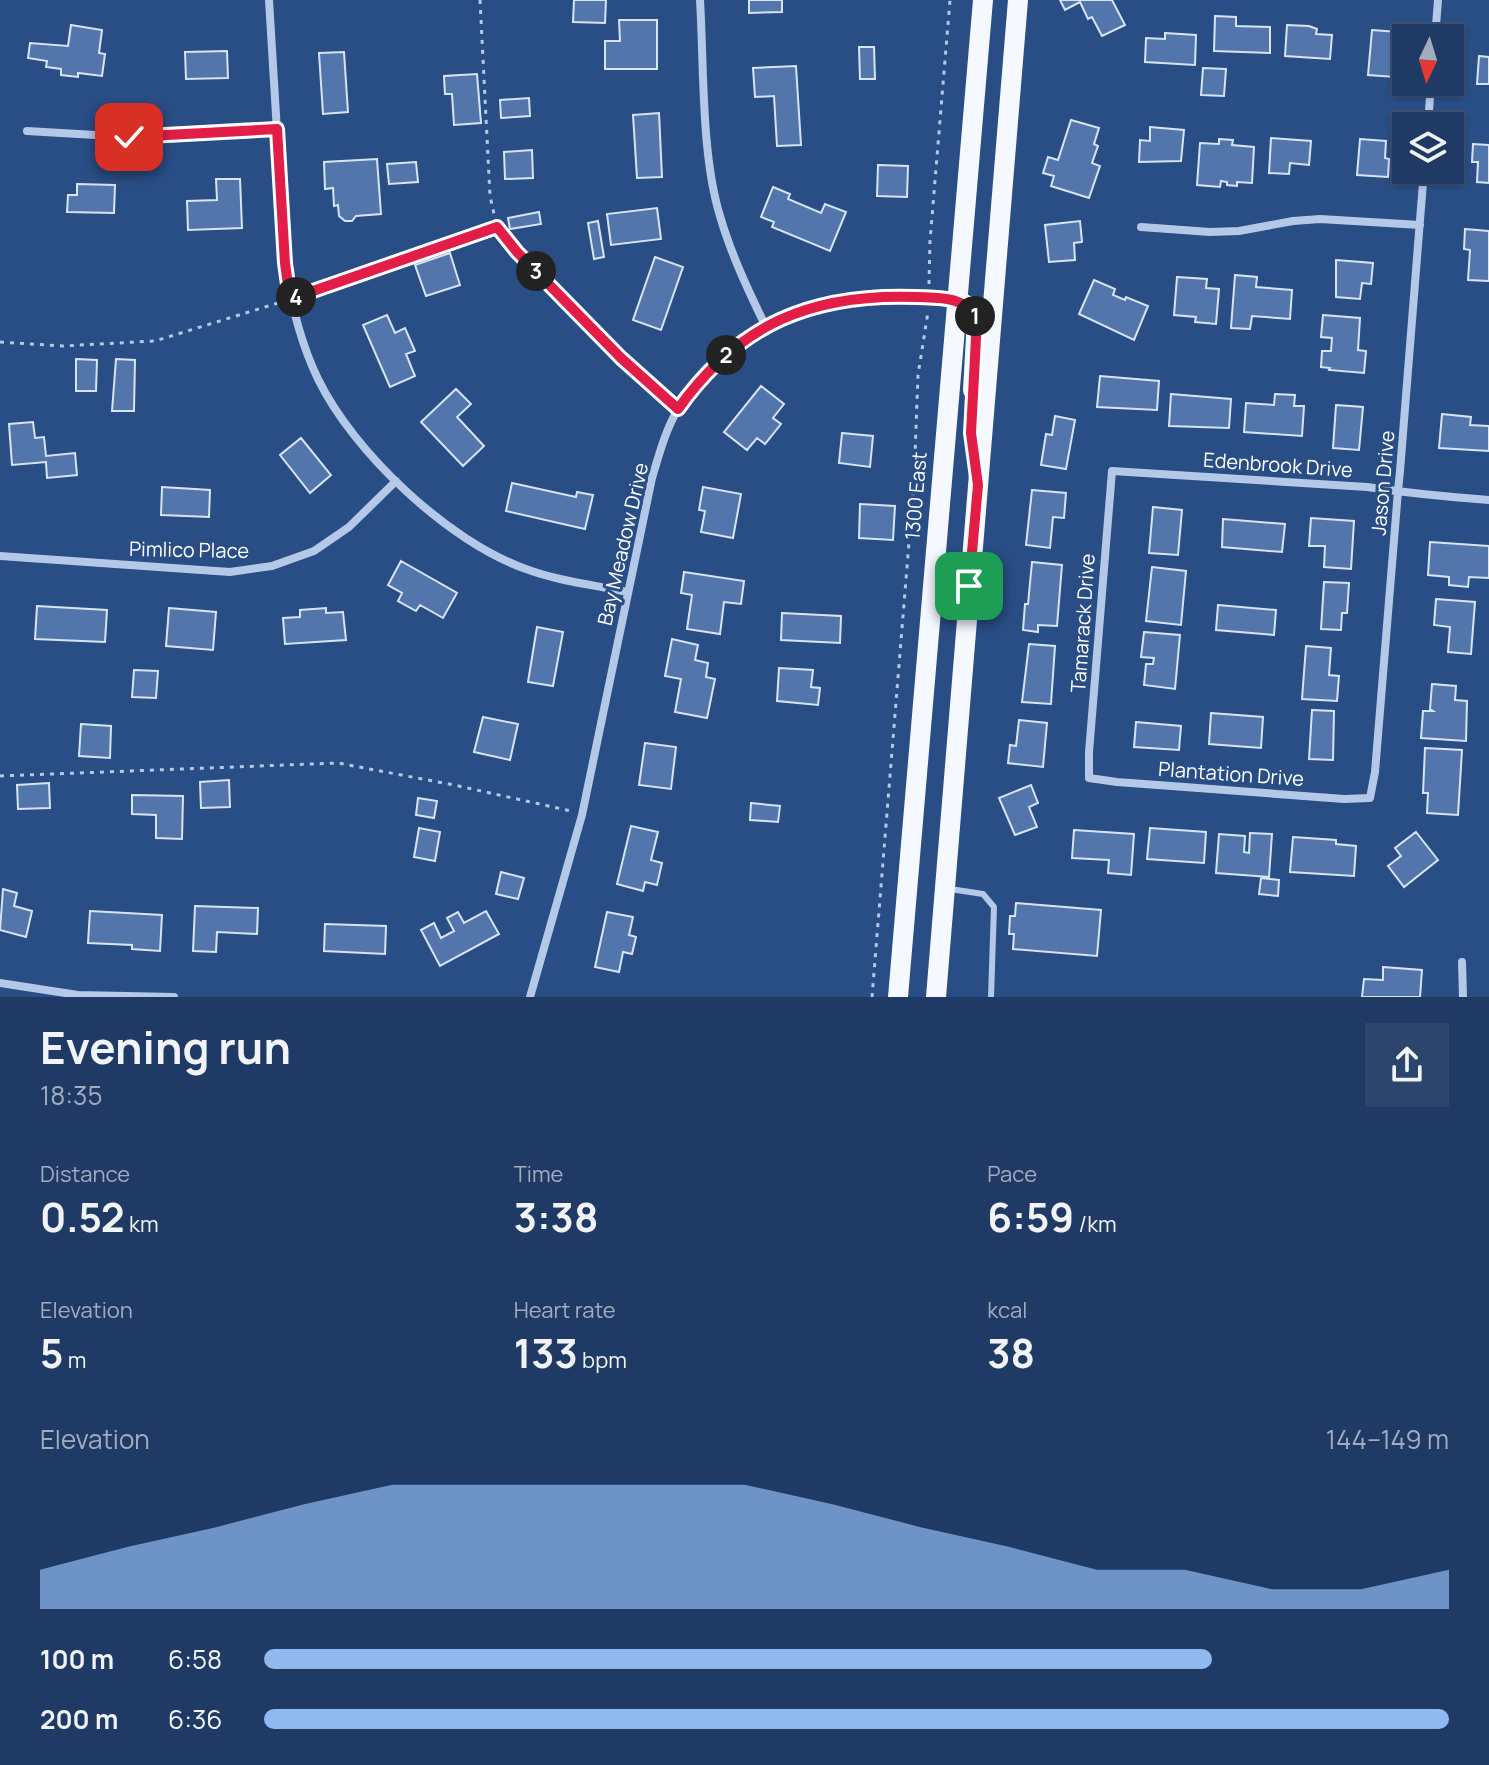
<!DOCTYPE html>
<meta charset="utf-8">
<style>
:root{--surface:#1f3a64;--page:#2c456d;--text:#f1f3f6;--muted:#a1adbf;--line:#3c5478;--accent:#90b9f0}
body{margin:0;font-family:Manrope,sans-serif;background:var(--page);color:var(--text);height:100vh;display:flex;flex-direction:column;font-size:30px;white-space:nowrap}
*{box-sizing:border-box;margin:0}
p{font-size:26px;color:var(--muted)}
.icon{flex:none;width:44px;height:44px;fill:none;stroke:currentColor;stroke-width:2;stroke-linecap:round;stroke-linejoin:round}
.map{position:relative;height:997px;overflow:hidden}
.sheet{display:flex;flex-direction:column;background:var(--surface);flex:1}
.sheet>*{flex:none}
.needle{width:52px;rotate:184deg}
.fabs{position:absolute;left:1392px;top:24px;display:grid;gap:16px}
.fabs a{display:grid;place-items:center;width:72px;height:72px;border-radius:0px;background:var(--surface);box-shadow:0 2px 6px #0004,0 0 0 2px var(--line);font-size:40px}
.pin{position:absolute;display:grid;place-items:center;width:68px;height:68px;color:#fff;margin:-34px;border-radius:16px;box-shadow:0 4px 12px #0006}
.km{position:absolute;width:40px;height:40px;margin:-20px;border-radius:50%;background:#222;color:#fff;font-size:22px;line-height:40px;text-align:center}
.round{display:grid;place-items:center;flex:none;width:84px;height:84px;border-radius:0px;background:var(--page)}
.overview{display:flex;align-items:center;justify-content:space-between;height:136px;padding:0 40px}
h1{font-size:44px;font-weight:700;line-height:60px}
.metrics{display:grid;grid-template-columns:repeat(3,1fr);gap:12px;height:136px;padding:8px 40px}
.metrics div{display:grid;align-content:center}
.metrics b{font-size:40px;font-weight:700}
.metrics small{font-size:22px;font-weight:400}
.metrics p{font-size:22px}
.chart{height:224px;padding:16px 40px}
.chart p{display:flex;justify-content:space-between}
.chart svg{width:100%;height:144px;margin-top:8px;fill:var(--accent);opacity:.7}
ul{padding:0 40px;list-style:none;font-size:26px}
li{display:grid;grid-template-columns:128px 96px 1fr;align-items:center;height:60px}
li i{height:20px;border-radius:10px;background:var(--accent)}
.map>svg:first-child{display:block}
.building{fill:#5276ac;stroke:#d7e4f6;stroke-width:2}
.lines{fill:none;stroke-linecap:round;stroke-linejoin:round}
.path{stroke:#b4c9e7;stroke-width:3;stroke-dasharray:4 6;stroke-linecap:butt}
.service{stroke:#b4c9e7;stroke-width:6}
.minor{stroke:#b4c9e7;stroke-width:8}
.primary{stroke:#f5f8fe;stroke-width:20}
.route-casing{stroke:#fff;stroke-width:16}
.route{stroke:#e11d48;stroke-width:10}
.labels{text-anchor:middle;stroke-width:6;stroke-linejoin:round;paint-order:stroke}
.street-label{font-size:20px;fill:#fff;stroke:#294d85}
</style>
<div class="map">
<svg width="1489" height="997" viewBox="0 0 1489 997">
<rect width="100%" height="100%" fill="#294d85"/>
<path class="building" d="M574,0H606L605,23L573,22Z
M749,0H782V12L749,13Z
M1060,0H1112L1125,25L1102,36L1092,17L1088,19L1080,2L1065,10Z
M1215,16L1236,17V26L1270,27V53L1214,51Z
M619,20H657V69H605V41H620Z
M71,25L102,30L99,53L105,54L102,76L78,73V77L61,75V69L46,67L47,61L28,58L30,43L68,46Z
M1287,25L1309,26L1317,29L1316,34L1332,35L1330,59L1285,56Z
M1372,30L1398,32L1395,77L1368,75Z
M1165,33L1196,35L1195,65L1145,62L1146,38L1165,39Z
M859,47H874L875,79H860Z
M227,51L228,78L186,79L185,52Z
M344,52L348,112L323,114L319,53Z
M1479,56L1489,57V84H1477Z
M796,66L801,145L777,146L774,96L755,97L753,68Z
M1203,68L1226,69L1224,96L1201,95Z
M477,74L481,123L454,125L452,94H445L444,76Z
M529,98L530,116L501,118L500,100Z
M659,113L662,177L637,178L633,115Z
M1071,120L1099,128L1094,144L1098,146L1092,163L1100,166L1089,198L1051,186L1054,176L1043,173L1048,157L1058,160Z
M1150,127L1184,130L1181,161L1139,162L1140,140L1150,141Z
M1271,138L1311,141L1309,165L1290,163L1289,174L1269,173Z
M1219,139L1233,140L1232,145L1254,147L1252,183L1237,182V186L1227,185V182L1221,181L1220,187L1197,185L1200,143L1219,144Z
M1360,139L1386,141L1385,158L1389,159L1388,177L1357,175Z
M1473,144L1489,145V183L1477,182L1478,162H1472Z
M532,150L533,178L505,179L504,152Z
M377,159L381,214L356,216L352,221H345L339,216L338,205L334,206L333,188L325,189L324,162Z
M416,162L418,182L389,184L387,164Z
M878,165L908,166L907,197L877,196Z
M216,179H240L242,228L188,230L187,201L217,200Z
M77,184L115,185L114,213L67,212L68,195H77Z
M773,187L790,194L788,199L821,213L825,204L846,212L830,251L772,227L774,222L761,217Z
M657,208L661,239L611,245L607,214Z
M539,212L541,224L510,229L508,218Z
M598,221L604,257L594,259L588,223Z
M1080,221L1082,242L1074,243L1075,260L1049,262L1045,225Z
M1465,229L1489,231V281L1468,280L1470,250L1464,249Z
M450,253L460,285L426,296L415,265Z
M655,257L683,267L661,330L633,320Z
M1336,260L1373,263L1371,284L1362,283L1360,299L1336,297Z
M1235,275L1257,277L1256,287L1292,290L1290,319L1252,316L1250,329L1231,328Z
M1177,277L1207,279L1206,288L1219,289L1216,324L1195,322L1196,317L1174,315Z
M1094,280L1115,289L1113,295L1125,300L1126,297L1148,306L1134,340L1079,314Z
M387,315L395,333L405,328L415,351L406,354L415,376L390,387L363,325Z
M1323,315L1360,318L1358,350L1366,351L1364,373L1329,370L1330,368L1321,367L1322,351H1331L1332,338L1321,337Z
M76,359L97,360L96,391H76Z
M116,359L135,360L134,411H112Z
M1100,376L1159,381L1157,410L1097,407Z
M761,386L784,404L773,418L781,424L765,444L757,438L747,450L724,432Z
M456,389L471,404L457,417L484,446L463,466L421,422Z
M1171,394L1231,399L1229,428L1169,426Z
M1275,394L1295,395L1294,406H1304L1302,436L1244,432L1246,403L1274,405Z
M1336,405L1363,407L1359,450L1333,448Z
M1442,414L1471,417L1470,425L1489,426V451L1439,448Z
M1055,416L1075,420L1066,469L1041,465L1046,434L1052,435Z
M33,422L35,438L44,437L46,456L75,453L77,475L47,478L46,462L12,465L9,424Z
M842,433L873,436L870,467L839,463Z
M301,438L331,475L310,493L280,455Z
M512,483L576,497L577,492L593,495L585,529L506,511Z
M162,487L210,490L209,517L161,515Z
M703,487L741,494L733,538L701,532L705,511L699,510Z
M1032,490L1066,493L1064,518L1053,517L1050,548L1026,545Z
M860,504L895,506L893,540L859,538Z
M1153,507L1182,510L1178,555L1149,553Z
M1311,518L1354,521L1351,569L1324,567L1325,546H1309Z
M1223,519L1285,524L1282,552L1222,547Z
M1430,542L1489,546V578L1469,577L1468,587L1449,585V577L1428,575Z
M401,561L457,593L443,618L420,605L416,611L398,601L402,593L388,585Z
M1032,562L1062,565L1057,626L1038,625V632L1023,630L1025,604H1028Z
M1152,567L1186,571L1181,625L1146,621Z
M684,572L744,581L741,604L724,602L720,634L687,629L692,595L681,593Z
M1324,582L1349,583L1347,613H1342L1341,630L1321,629Z
M1436,599L1475,602L1471,654L1448,652L1450,627L1434,625Z
M1218,605L1276,610L1274,635L1216,630Z
M37,606L107,610L105,642L35,639Z
M169,608L216,612L213,650L166,646Z
M326,608V613L343,612L346,640L285,644L283,618L300,617V610Z
M782,613L841,616L840,643L781,640Z
M537,627L563,632L553,686L528,682Z
M1144,632L1180,635L1175,689L1144,685L1146,664H1153L1154,658L1141,657Z
M672,639L698,645L695,660L708,663L706,677L715,679L707,718L675,712L681,679L665,676Z
M1029,644L1055,646L1051,704L1022,702Z
M1306,646L1331,648L1329,675L1339,676L1337,701L1302,699Z
M779,668L813,670L811,687L820,688L818,705L777,701Z
M134,670L158,671L156,698L132,697Z
M1432,684L1456,686L1455,700L1467,701L1466,741L1421,738L1423,711H1433L1430,709Z
M1312,710L1334,711L1333,760L1309,759Z
M1211,713L1263,717L1261,748L1209,744Z
M483,717L518,724L510,760L474,752Z
M1019,720L1047,723L1043,767L1008,763L1010,745L1016,746Z
M1136,722L1181,726L1179,750L1134,747Z
M81,724L111,726L110,758L79,756Z
M645,743L676,747L671,789L639,785Z
M1425,748L1462,750L1458,815L1427,813L1428,793H1423Z
M229,780L230,807L201,808L200,782Z
M49,783L50,808L18,809L17,785Z
M1031,785L1038,803L1029,807L1037,827L1015,835L999,798Z
M132,795L183,796L182,839L156,838V815L132,814Z
M418,798L437,801L434,818L416,815Z
M751,803L780,806L778,822L750,820Z
M631,826L658,832L651,860L662,863L657,885L645,882L643,891L617,884Z
M419,828L440,832L435,861L414,857Z
M1150,828L1206,832L1204,863L1147,859Z
M1074,830L1134,834L1131,875L1108,873L1109,860L1072,858Z
M1416,832L1438,860L1404,887L1388,866L1401,856L1395,848Z
M1250,833L1272,834L1269,877L1216,873L1219,834L1245,836L1244,852L1249,853Z
M1293,837L1336,840V844L1356,846L1354,876L1290,872Z
M501,872L524,878L518,899L496,894Z
M1261,878L1279,880L1278,896L1259,894Z
M3,889L17,893L14,906L32,911L26,937L0,930Z
M1016,903L1101,910L1097,956L1013,949L1014,934H1009L1010,916H1015Z
M195,906L258,908L257,934L217,932L216,952L193,951Z
M90,911L162,915L160,951L132,949V945L88,943Z
M486,911L499,934L440,966L421,930L434,923L441,938L454,931L447,918L458,912L464,923Z
M607,912L633,917L629,935L636,937L632,954L623,952L619,972L595,967Z
M325,924L386,926L385,954L324,951Z
M1383,967L1422,970L1420,997H1362L1364,979L1383,980Z"/>
<g class="lines">
<path class="path" d="M480,0L490,196L497,227L517,252L621,358L669,401
M929,284L930,241L950,0
M304,294L497,227
M0,342L63,346L155,341L278,303
M0,776L338,763L454,785L571,811
M872,997L914,481L918,375L928,312"/>
<path class="service" d="M950,889L983,894L994,907L991,997"/>
<path class="minor" d="M269,0L285,263C291,304 300,342 318,379C354,453 449,542 526,569C558,581 594,585 627,592
M700,0C704,66 701,154 720,216C731,254 748,290 765,325
M1435,38L1438,0
M1428,126L1431,82
M27,131L129,137L277,129
M1424,170L1400,471L1398,491L1375,772L1370,798L1344,799L1117,782L1089,778V752L1112,471L1367,487C1408,493 1448,497 1489,500
M1141,227L1210,232L1239,231L1293,221L1320,219L1420,225
M0,556L230,572L272,566L314,551L349,527L396,481
M1462,962L1463,997
M0,983L78,995L174,997
M530,997L582,815L652,478C659,455 665,431 678,409C690,388 708,370 726,354C798,294 868,293 957,300"/>
<path class="primary" d="M957,300L971,308L977,319L973,390
M898,997L983,0
M936,997L1018,0"/>
</g>
<g class="lines">
<g class="route-casing">
<path id="route" d="M129,137L277,129L285,263L290,299L497,227L517,252L621,358L678,409C739,323 813,293 917,297C941,298 964,296 977,319L971,433L978,485L969,586"/>
</g>
<use href="#route" class="route"/>
</g>
<g class="labels">
<g class="street-label">
<text transform="translate(1278 465) rotate(4)" y="7">Edenbrook Drive</text>
<text transform="translate(1383 483) rotate(-85)" y="7">Jason Drive</text>
<text transform="translate(916 496) rotate(-85)" y="7">1300 East</text>
<text transform="translate(623 544) rotate(-77)" y="7">Bay Meadow Drive</text>
<text transform="translate(189 550) rotate(1)" y="7">Pimlico Place</text>
<text transform="translate(1083 623) rotate(-86)" y="7">Tamarack Drive</text>
<text transform="translate(1231 774) rotate(4)" y="7">Plantation Drive</text>
</g>
</g>
</svg>
<div class="fabs">
<a><svg class="needle" viewBox="-14 -14 28 28"><path d="M0-13l5 13h-10z" fill="#e53935"/><path d="M0 13l5-13h-10z" fill="#a1adbf"/></svg></a>
<a><svg class="icon" aria-label="layers" viewBox="0 0 24 24"><path d="M12 4l9 5-9 5-9-5zM3 14l9 5 9-5"/></svg></a>
</div>
<div class="pin" style="left:969px;top:586px;background:#1e9e55"><svg class="icon" aria-label="arrive" viewBox="0 0 24 24"><path d="M6 21V4h12l-3 4 3 4H6"/></svg></div>
<div class="pin" style="left:129px;top:137px;background:#d93025"><svg class="icon" aria-label="check" viewBox="0 0 24 24"><path d="M5 12l5 5 9-10"/></svg></div>
<b class="km" style="left:975px;top:316px">1</b>
<b class="km" style="left:726px;top:355px">2</b>
<b class="km" style="left:536px;top:271px">3</b>
<b class="km" style="left:296px;top:297px">4</b>
</div>
<section class="sheet">
<div class="overview"><div><h1>Evening run</h1><p>18:35</p></div><a class="round"><svg class="icon" aria-label="share" viewBox="0 0 24 24"><path d="M12 15V3M7 8l5-5 5 5M5 13v7h14v-7"/></svg></a></div>
<div class="metrics">
<div><p>Distance</p><b>0.52<small> km</small></b></div>
<div><p>Time</p><b>3:38</b></div>
<div><p>Pace</p><b>6:59<small> /km</small></b></div>
</div>
<div class="metrics">
<div><p>Elevation</p><b>5<small> m</small></b></div>
<div><p>Heart rate</p><b>133<small> bpm</small></b></div>
<div><p>kcal</p><b>38</b></div>
</div>
<div class="chart"><p><span>Elevation</span>144–149 m</p>
<svg viewBox="0 0 160 44" preserveAspectRatio="none"><path d="M0 44V32L10 25L20 19L30 12L40 6L50 6L60 6L70 6L80 6L90 12L100 19L110 25L120 32L130 32L140 38L150 38L160 32V44z"/></svg>
</div>
<ul>
<li><b>100 m</b>6:58<i style="width:80%"></i></li>
<li><b>200 m</b>6:36<i style="width:100%"></i></li>
</ul>
</section>
